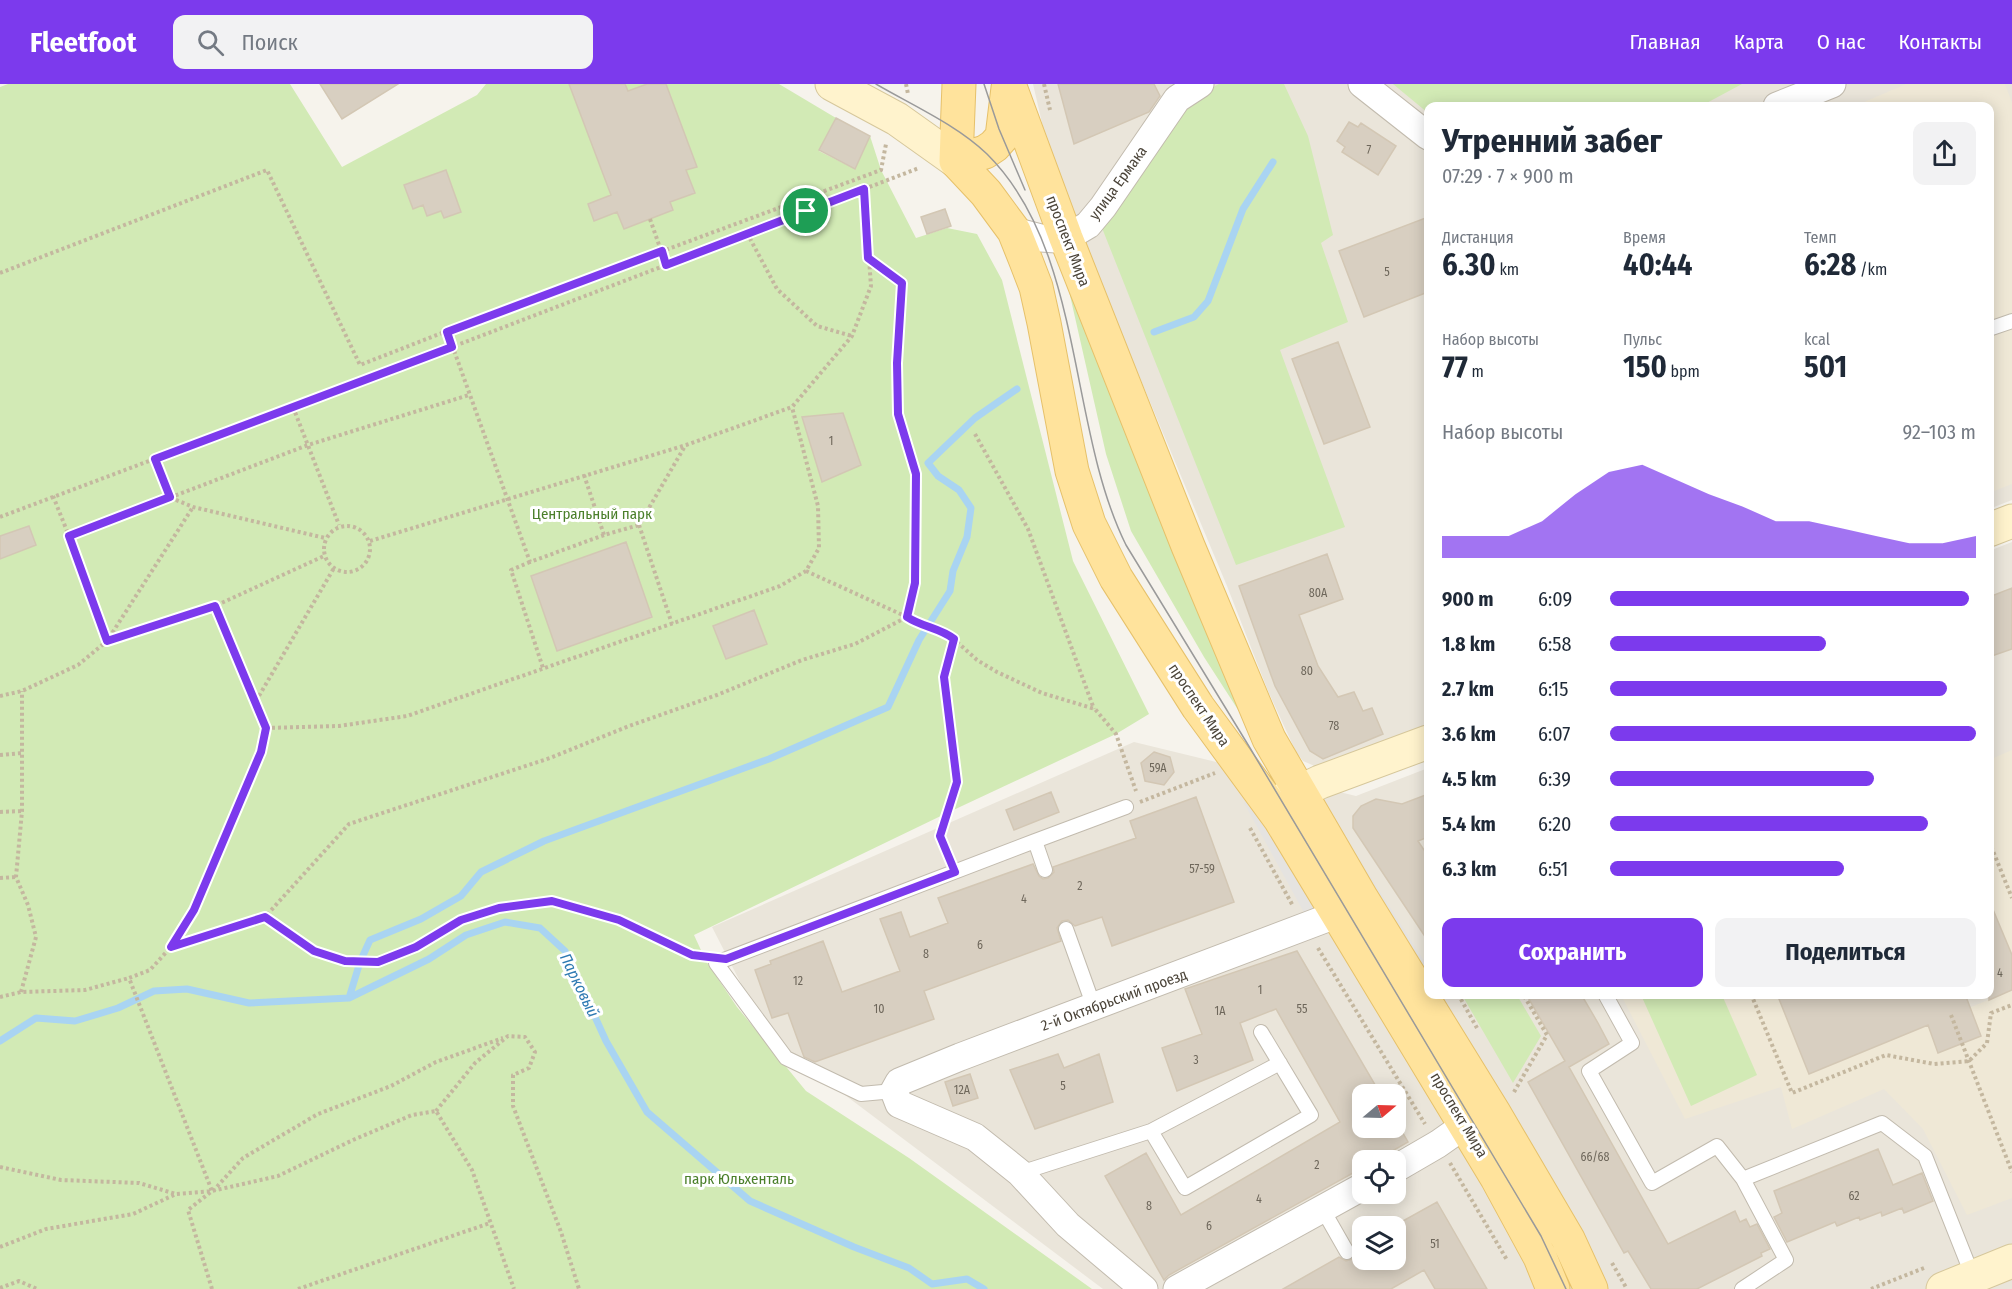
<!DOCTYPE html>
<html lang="ru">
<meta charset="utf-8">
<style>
:root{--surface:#fff;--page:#f2f2f3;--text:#1f2937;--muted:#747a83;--accent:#7c3aed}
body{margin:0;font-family:"Fira Sans Condensed",sans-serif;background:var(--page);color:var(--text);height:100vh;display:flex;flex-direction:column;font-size:22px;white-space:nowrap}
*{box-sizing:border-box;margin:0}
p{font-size:20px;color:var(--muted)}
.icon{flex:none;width:33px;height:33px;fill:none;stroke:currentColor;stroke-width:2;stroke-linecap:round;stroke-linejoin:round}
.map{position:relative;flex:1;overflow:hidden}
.side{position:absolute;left:1424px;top:18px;width:570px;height:897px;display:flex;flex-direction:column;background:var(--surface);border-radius:12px;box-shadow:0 3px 15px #0003}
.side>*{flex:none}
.needle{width:39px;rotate:71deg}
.buttons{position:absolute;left:1352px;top:1000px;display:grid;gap:12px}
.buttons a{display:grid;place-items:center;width:54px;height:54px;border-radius:12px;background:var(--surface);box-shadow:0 3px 15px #0003;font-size:30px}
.pin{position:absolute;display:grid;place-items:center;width:51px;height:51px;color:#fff;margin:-26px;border:3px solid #fff;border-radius:50%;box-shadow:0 2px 6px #0007}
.round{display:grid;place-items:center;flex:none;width:63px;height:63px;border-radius:12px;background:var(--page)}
.summary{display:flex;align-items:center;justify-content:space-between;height:102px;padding:0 18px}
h1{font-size:33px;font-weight:700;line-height:45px}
.stats{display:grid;grid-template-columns:repeat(3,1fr);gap:9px;height:102px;padding:6px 18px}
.stats div{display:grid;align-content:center}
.stats b{font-size:30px;font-weight:700}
.stats small{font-size:16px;font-weight:400}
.stats p{font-size:16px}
.chart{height:168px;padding:12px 18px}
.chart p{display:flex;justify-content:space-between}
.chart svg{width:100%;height:108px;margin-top:6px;fill:var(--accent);opacity:.7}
.button{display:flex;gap:12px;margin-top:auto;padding:12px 18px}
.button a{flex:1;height:69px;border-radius:12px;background:var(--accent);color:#fff;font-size:24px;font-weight:700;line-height:69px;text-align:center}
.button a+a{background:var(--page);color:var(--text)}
ul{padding:0 18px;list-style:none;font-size:20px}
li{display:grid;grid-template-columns:96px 72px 1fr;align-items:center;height:45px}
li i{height:15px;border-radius:8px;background:var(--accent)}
header{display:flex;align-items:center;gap:36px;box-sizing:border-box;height:84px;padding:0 30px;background:var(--accent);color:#fff}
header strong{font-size:28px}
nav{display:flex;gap:33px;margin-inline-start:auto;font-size:21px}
.search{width:420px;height:54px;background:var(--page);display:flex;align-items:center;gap:15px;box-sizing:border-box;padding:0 21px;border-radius:12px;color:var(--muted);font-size:22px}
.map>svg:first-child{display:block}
.residential{fill:#eae5da;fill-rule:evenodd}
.education{fill:#efe8d6}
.green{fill:#d2eab5}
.parking{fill:#e5e3e0}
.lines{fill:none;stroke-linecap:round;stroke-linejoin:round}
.stream{stroke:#a9d4f2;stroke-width:7}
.building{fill:#d8cfc1;stroke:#d3c7b4;stroke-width:1.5}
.service-casing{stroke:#c2bbae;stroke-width:16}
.minor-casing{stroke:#c2bbae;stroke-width:29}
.secondary-casing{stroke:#d6c79b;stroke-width:35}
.primary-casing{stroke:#e6c16a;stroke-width:35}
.path{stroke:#c4b79f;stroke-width:4;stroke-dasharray:3 3;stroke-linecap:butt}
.service{stroke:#fff;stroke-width:14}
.minor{stroke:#fff;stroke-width:27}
.secondary{stroke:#fff3cd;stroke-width:33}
.primary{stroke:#ffe39c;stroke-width:33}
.tram{stroke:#9a9a9a;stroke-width:1.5}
.route-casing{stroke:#fff;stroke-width:12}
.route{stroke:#7c3aed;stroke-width:8}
.labels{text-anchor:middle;stroke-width:6;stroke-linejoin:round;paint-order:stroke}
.number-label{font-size:12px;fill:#6e675b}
.street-label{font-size:15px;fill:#4b4439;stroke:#fff}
.park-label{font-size:15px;fill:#4a7f2a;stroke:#fff}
.water-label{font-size:16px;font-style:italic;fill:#2e7ab2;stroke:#fff}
</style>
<header>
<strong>Fleetfoot</strong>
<div class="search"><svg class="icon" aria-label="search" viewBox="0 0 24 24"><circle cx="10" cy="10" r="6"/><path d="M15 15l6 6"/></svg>Поиск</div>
<nav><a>Главная</a><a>Карта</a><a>О нас</a><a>Контакты</a></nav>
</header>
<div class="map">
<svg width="2012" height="1205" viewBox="0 0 2012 1205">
<rect width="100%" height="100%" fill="#f6f3ec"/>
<path class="residential" d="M1033,0H2012V416L1989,425V22H1428V644L1317,683L1303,677L1296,668L1268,607L1227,502L1053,86Z
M2012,458V1205H1103L769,954L712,843L1134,658L1356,712L1428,684V910H1989V467ZM1362,1011H1395V1044H1362ZM1362,1077H1395V1110H1362ZM1362,1143H1395V1176H1362Z"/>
<path class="education" d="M1906,0H2005L2012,19V400L1989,409V22H1855Z
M2012,666V871L1989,814V676Z
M2012,906V1114L1967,1131L1923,1045L1884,1005L1792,1045L1781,1003L1685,1035L1621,911H1777L1810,990Z"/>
<path class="green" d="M8,0H290L342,83L477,11L486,0H779L836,34L819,67L855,85L870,52L881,86L916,154L947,144L977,150L1002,196L1073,477L1149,630L1116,650L947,729L694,851L706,877L737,923L806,1007L909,1074L1092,1205H0V3Z
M1219,0H1284L1308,52L1333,151L1321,159L1348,238L1280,266L1345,443L1236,481L1102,144L1191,14Z
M1393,0H1742L1701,22H1428V29Z
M1079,203L1253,649L1204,573L1131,447L1106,370L1069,207Z
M1462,911H1517L1541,952L1513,999Z
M1641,911H1722L1757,991L1691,1022Z"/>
<path class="parking" d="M1253,712L1320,828L1307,834L1244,719Z
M1340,745L1428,883V902Z"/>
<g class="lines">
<path class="stream" d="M1154,248L1194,233L1208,217L1243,125L1273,78
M349,914L360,878L370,856L421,835L461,812L481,788L544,757L769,675L888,623L919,556L950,507L953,487L967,453L971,424L959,406L938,392L928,379L975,334L1017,305
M0,957L36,934L75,937L118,924L154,907L187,905L249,919L349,914L429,875L466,851L505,838L540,844L565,867L606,957L647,1028L750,1117L854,1163L909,1184L932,1200L967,1195L984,1205"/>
</g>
<path class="building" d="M320,0H398L342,35Z
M569,0H625L628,7L647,0H666L697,83L686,86L695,109L670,118L673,126L624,145L617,128L594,137L588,120L611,111Z
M1058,0H1154L1160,12L1149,28L1074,60Z
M836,34L870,52L855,85L819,66Z
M1349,38L1358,43L1361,39L1396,62L1378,91L1342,68L1345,63L1337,57Z
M446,86L461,128L444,134L441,127L427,132L423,121L413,125L404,101Z
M945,125L951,142L927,150L921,133Z
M1428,133V208L1364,233L1339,167Z
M1338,258L1370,343L1324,360L1292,275Z
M843,329L861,381L822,398L802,333Z
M29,442L36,461L0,475V452Z
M626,458L652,533L557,567L531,492Z
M1327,470L1343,515L1299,531L1318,582L1338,613L1354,608L1363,627L1372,624L1383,650L1323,675L1310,667L1275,602L1239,502Z
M2012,504V565L1989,573V513Z
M754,526L767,560L726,575L713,542Z
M1154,668L1170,673L1174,688L1164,701L1145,697L1141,679Z
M1051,708L1059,728L1014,746L1006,726Z
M1428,710V753L1418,757L1428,772V857L1353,744V732L1361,722L1376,715L1402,720Z
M1196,713L1234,818L1112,862L1102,833L1075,842L1068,836L1062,837L1057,844L1061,857L924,907L934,935L815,978L804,973L788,929L772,934L755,886L771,880L770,877L823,857L842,908L900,887L880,835L901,828L910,853L948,839L938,814L1033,780L1039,792L1043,795L1048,794L1054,788L1053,783L1136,754L1130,737Z
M1989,816L2012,871V906L1989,916Z
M1297,867L1381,1011H1362V1044H1395V1035L1408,1058L1375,1077H1362V1084L1169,1191L1164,1196L1105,1092L1146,1069L1181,1131L1340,1038L1276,925L1240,939L1253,976L1177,1007L1162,964L1202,950L1185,905Z
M1526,910H1581L1598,939L1609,960L1569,983L1668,1160L1735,1127L1740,1138L1746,1135L1750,1143L1757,1140L1770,1165L1761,1169L1762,1172L1697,1205H1651L1628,1167L1624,1169L1528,998L1565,977Z
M1777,910H1965L1981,952L1938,969L1928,941L1809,990Z
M1058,970L1064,984L1099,970L1113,1018L1035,1045L1010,986Z
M970,990L978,1014L953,1022L945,998Z
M1878,1065L1893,1101L1922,1089L1933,1117L1904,1129L1902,1124L1882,1132L1881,1128L1860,1136L1859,1133L1837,1142L1835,1138L1787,1158L1774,1133L1782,1129L1774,1107Z
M1437,1118L1487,1205H1435L1424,1186L1391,1205H1283L1339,1173L1346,1177L1352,1175L1356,1169L1355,1164L1362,1160V1176H1395V1143H1392Z"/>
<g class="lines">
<g class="service-casing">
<path id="service" d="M1989,245L2012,237
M1045,786L1035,757L1126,723
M1066,845L1094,923
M1605,910L1632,959L1589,987L1652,1099L1717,1062L1743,1095L1882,1039L1925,1072L1973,1193
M894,1007L861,1010L786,974L716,879L1035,757
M1151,1047L1185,1104L1311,1031L1261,948
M1020,1089L1151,1047L1280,979
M1323,1126L1347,1168
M1742,1205L1786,1176L1743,1095"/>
</g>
<g class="minor-casing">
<path id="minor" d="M1362,0L1428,52
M1777,22L1832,0
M1014,147L1041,154L1056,155L1066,154L1088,141L1103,123L1177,15L1200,0
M1395,1085L1438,1060L1465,1041
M1144,1205L1068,1141L1020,1089L975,1053L899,1020L894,1007L899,998L960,973L1338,830
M1177,1205L1362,1103"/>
</g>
<g class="secondary-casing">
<path id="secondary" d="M832,0L897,35L956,77
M1989,446L2012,437
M1274,720L1320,698L1428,658
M1943,1205L2012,1177"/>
</g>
<g class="primary-casing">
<path id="primary" d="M959,0L956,77L986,109L1014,147L1026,177L1036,203L1044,239L1072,387L1089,440L1116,494L1198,623L1280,735L1497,1094L1540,1173L1553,1205
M1009,0L1066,154L1188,462L1269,655L1362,815L1494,1029L1568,1155L1591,1205
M956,77L985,68L994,62L1002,53L1008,4"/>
</g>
<path class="path" d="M906,0L908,10
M1044,0L1050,26
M650,135L666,181
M747,149L777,205L817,242L852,252
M0,189L267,86L360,281L447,247
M293,323L339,441
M975,350L1028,445L1094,625
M155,375L169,413L193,423L325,454
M584,391L604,451L639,441L685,362
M53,412L69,452L107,557L215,522L324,472
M0,433L452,263L919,84
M639,441L672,540
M324 465a23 23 0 1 1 46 0a23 23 0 1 1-46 0Z
M604,451L530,478L447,247L881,86L886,60
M69,452L308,361L469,311
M370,457L686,361L792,323L852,252L871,202L864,105
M530,478L511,486L543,584
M806,487L907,533L914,538L946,548L977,576L997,588L1042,609L1095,625L1116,650L1136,707
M0,612L22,607L78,581L107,557L193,423
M256,617L334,484
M266,644L339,642L407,632L780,502L806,487L819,464L818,422L792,323
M0,671L22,669
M1140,718L1215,689
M0,728L22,727
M1250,744L1293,822
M1989,757L2012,814
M949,773L940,752L957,697L944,593L955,555
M0,794L16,793
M265,833L314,867L345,877L378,878L416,863L461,836L499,824L552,817L619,835L692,871L699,872
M171,863L265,833L349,740L550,674L629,642L717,611L802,576L855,560L907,533L915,499L916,390L898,330L897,279L902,199L868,174
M1318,864L1425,1040
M21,908L36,853L28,821L16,793L22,727V607
M1458,910L1477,944
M1751,910L1792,1009L1886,971L1934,980L1969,977L1987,959L1991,929L2012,921
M0,913L21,908L85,906L129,894
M1951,931L2012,1088
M1514,1008L1547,951L1523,910
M436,1027L475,979L508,952L525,953L535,968L529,984L513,991V1022L561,1148L579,1205
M1450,1079L1507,1176
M0,1083L61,1096L139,1099L176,1110
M213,1107L243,1074L318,1030L391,1002L436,978L503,954
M0,1163L46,1145L133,1130L176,1110L212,1107L278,1092L353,1056L412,1031L436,1027L472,1086L514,1205
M1612,1179L1627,1205
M0,1204L19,1197L37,1205
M212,1205L188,1126L212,1107L129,894L150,886L171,863L194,826L261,668L266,644L215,522
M298,1205L490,1139
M1871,1205L1924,1184"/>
<use href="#service" class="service"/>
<use href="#minor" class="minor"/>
<use href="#secondary" class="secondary"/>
<use href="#primary" class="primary"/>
<path class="tram" d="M876,0C912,21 957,41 987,70C1085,167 1067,342 1126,461L1250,664L1541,1152L1566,1205
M984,0L999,45L1025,106"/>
</g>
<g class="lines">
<g class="route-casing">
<path id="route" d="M864,105L868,174L902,199L897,279L898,330L916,390L915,499L907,533C922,543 940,544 954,555L944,593L957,698L940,752L955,788L726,875L692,871L619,836L552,817L499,824L461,836L416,863L378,878L345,877L314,867L265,833L171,863L194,826L261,668L266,644L215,522L107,557L69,452L170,413L155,375L452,263L447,248L662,167L666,181Z"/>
</g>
<use href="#route" class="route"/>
</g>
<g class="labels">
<g class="number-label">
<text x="1369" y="70">7</text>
<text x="1387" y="192">5</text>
<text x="831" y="361">1</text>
<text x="1318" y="513">80А</text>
<text x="1307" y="591">80</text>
<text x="1334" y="646">78</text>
<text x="1158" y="688">59А</text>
<text x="1202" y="789">57-59</text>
<text x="1080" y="806">2</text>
<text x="1024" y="819">4</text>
<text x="980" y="865">6</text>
<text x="926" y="874">8</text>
<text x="2000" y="893">4</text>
<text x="798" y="901">12</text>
<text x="1260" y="910">1</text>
<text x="879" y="929">10</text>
<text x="1302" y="929">55</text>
<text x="1220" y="931">1А</text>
<text x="1196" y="980">3</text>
<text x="1063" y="1006">5</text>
<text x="962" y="1010">12А</text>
<text x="1595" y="1077">66/68</text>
<text x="1317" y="1085">2</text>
<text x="1854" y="1116">62</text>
<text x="1259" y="1119">4</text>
<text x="1149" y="1126">8</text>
<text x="1209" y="1146">6</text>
<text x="1435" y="1164">51</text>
</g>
<g class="street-label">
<text transform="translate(1118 99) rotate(-54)" y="5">улица Ермака</text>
<text transform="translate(1068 157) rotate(69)" y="5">проспект Мира</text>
<text transform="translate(1199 621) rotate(56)" y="5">проспект Мира</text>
<text transform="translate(1114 916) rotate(-20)" y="5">2-й Октябрьский проезд</text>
<text transform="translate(1459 1031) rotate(59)" y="5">проспект Мира</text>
</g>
<g class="park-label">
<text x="592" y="435">Центральный парк</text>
<text x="739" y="1100">парк Юльхенталь</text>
</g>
<g class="water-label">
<text transform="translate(580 901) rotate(64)" y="6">Парковый</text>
</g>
</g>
</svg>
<div class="buttons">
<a><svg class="needle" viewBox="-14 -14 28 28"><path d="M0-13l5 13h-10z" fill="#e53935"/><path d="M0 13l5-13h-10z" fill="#747a83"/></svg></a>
<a><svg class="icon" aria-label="locate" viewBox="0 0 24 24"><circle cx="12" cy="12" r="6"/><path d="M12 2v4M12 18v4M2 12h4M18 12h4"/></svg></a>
<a><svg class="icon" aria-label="layers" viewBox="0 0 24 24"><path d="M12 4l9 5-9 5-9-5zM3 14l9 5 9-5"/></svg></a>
</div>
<div class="pin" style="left:806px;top:127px;background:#1e9e55"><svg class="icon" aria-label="arrive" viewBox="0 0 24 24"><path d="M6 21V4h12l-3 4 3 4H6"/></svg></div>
<section class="side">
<div class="summary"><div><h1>Утренний забег</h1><p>07:29 · 7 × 900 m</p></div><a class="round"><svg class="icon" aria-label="share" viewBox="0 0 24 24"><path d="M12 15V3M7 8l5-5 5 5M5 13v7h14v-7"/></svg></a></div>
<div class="stats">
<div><p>Дистанция</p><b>6.30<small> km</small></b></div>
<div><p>Время</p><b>40:44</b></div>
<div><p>Темп</p><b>6:28<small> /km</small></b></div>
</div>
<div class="stats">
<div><p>Набор высоты</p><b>77<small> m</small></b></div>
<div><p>Пульс</p><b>150<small> bpm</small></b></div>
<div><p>kcal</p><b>501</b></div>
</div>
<div class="chart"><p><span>Набор высоты</span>92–103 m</p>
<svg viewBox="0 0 160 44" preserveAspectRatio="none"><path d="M0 44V35L10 35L20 35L30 29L40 18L50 9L60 6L70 12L80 18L90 23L100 29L110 29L120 32L130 35L140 38L150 38L160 35V44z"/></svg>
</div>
<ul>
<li><b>900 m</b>6:09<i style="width:98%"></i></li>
<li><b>1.8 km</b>6:58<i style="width:59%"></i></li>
<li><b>2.7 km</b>6:15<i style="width:92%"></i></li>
<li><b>3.6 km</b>6:07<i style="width:100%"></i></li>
<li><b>4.5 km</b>6:39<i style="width:72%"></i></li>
<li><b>5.4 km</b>6:20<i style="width:87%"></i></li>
<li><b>6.3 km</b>6:51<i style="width:64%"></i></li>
</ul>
<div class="button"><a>Сохранить</a><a>Поделиться</a></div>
</section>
</div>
